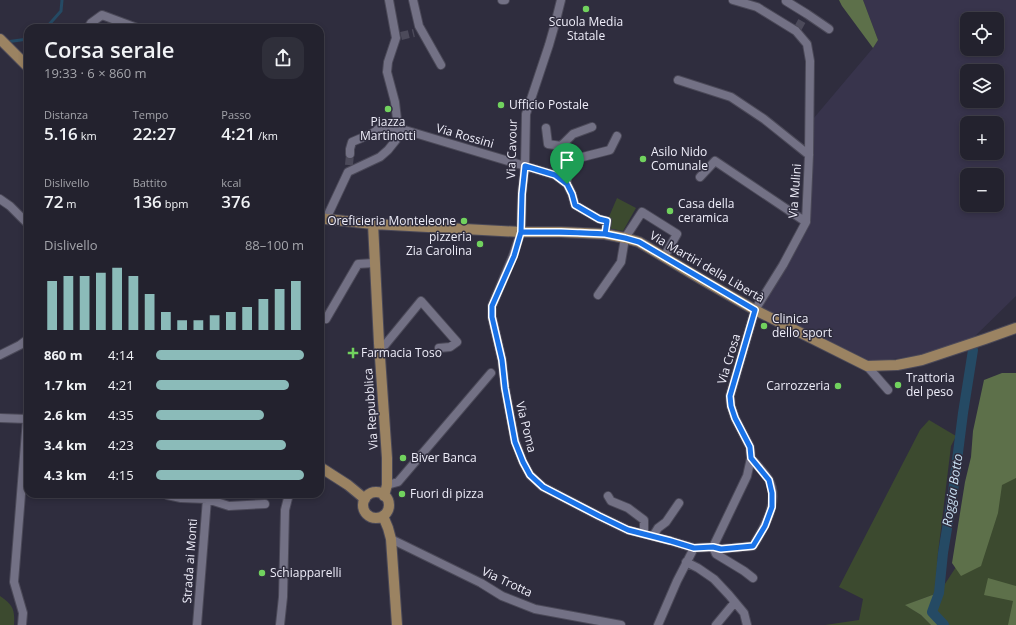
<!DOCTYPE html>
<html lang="it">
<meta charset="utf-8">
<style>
:root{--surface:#23222e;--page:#2f2f3a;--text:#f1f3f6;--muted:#a3a4aa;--line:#403f4a;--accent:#8bbbb9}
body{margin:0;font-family:"Open Sans",sans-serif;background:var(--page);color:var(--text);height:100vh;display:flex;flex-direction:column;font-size:15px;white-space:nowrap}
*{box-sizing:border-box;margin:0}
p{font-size:13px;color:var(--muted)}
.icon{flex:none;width:22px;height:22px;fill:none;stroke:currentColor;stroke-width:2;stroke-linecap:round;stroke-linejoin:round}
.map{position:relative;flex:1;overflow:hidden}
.panel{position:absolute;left:24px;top:24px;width:300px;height:474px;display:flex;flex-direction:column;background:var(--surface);border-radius:12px;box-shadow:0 2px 6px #0003,0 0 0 1px var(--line)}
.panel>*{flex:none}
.controls{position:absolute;left:960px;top:12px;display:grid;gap:8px}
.controls a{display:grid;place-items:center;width:44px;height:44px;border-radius:8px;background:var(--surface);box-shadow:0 2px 6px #0003,0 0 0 1px var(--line);font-size:20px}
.pin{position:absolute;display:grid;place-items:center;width:34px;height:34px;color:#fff;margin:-41px -17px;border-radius:50% 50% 50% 0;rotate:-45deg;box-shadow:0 0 4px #0007}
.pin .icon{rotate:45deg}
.round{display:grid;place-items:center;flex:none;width:42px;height:42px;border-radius:12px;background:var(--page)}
.head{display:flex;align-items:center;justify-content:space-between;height:68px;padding:0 20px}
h1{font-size:22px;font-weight:600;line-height:30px}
.figures{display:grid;grid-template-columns:repeat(3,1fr);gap:6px;height:68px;padding:4px 20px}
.figures div{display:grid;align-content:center}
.figures b{font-size:17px;font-weight:600}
.figures small{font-size:11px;font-weight:400}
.figures p{font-size:11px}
.chart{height:112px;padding:8px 20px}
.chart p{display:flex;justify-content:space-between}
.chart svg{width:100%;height:72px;margin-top:4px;stroke:var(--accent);stroke-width:6}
ul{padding:0 20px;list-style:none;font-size:13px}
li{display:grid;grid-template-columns:64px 48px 1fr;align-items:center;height:30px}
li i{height:10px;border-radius:5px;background:var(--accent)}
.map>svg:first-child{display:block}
.built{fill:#38344c;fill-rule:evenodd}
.green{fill:#3c4a2f}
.forest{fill:#5d704a}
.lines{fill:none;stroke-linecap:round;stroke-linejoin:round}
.stream{stroke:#254a64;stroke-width:3}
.canal{stroke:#254a64;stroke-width:10}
.street-tunnel{stroke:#4c4a5a;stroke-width:8;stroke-dasharray:8 4;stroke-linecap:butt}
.street-casing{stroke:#4b4958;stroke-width:10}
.secondary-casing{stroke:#4b4958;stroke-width:12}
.street{stroke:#737185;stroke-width:8}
.secondary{stroke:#9b8362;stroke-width:10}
.route-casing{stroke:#fff;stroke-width:8}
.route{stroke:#1a73e8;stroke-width:5}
.poi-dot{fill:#71d25e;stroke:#2f2d3e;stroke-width:1.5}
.labels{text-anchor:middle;stroke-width:3;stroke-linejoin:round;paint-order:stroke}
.poi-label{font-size:12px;fill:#eeedf9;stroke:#2f2d3e;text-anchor:start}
.street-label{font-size:12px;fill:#eeedf9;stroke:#2f2d3e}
.water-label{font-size:13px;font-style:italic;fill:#cae2f5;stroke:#2f2d3e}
</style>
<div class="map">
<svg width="1016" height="625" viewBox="0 0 1016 625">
<rect width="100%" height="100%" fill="#2f2d3e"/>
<path class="built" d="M863,0H1016V296L970,341L918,355L869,363L760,308L807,224L813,119L873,48L878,40ZM967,19H997V49H967ZM967,71H997V101H967ZM967,123H997V153H967ZM967,175H997V205H967Z"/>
<path class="green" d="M617,198L636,208L623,231L607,228L608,219Z
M994,376L1016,377V625H949L935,613L939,593L956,567L978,428Z
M929,420L956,436L951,446L938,553L935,594L906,605L921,615L931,625H825L859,620L863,599L839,587L920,430Z
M0,596C13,605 15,609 14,625H0Z"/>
<path class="forest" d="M839,0H863L878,40L873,48L842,6Z
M1002,373H1016V478L1002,485L998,513L981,566L961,576L952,563L965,482L971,457L973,431L984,380Z
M988,578L1016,586V625H1008L1013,601L984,595Z
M935,594L930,612L942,625H931L921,615L905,605Z"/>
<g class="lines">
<path class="stream" d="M46,28L61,11L62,0
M6,42L28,39"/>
<path class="canal" d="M944,625L932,612L939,593L943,553L953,492L963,413L973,350"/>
<path class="street-tunnel" d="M798,28L803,19
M401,36L414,33
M349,165L350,154"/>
<g class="street-casing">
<path id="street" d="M413,0L419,26L441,65
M502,0H505
M561,0L555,24L549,45L526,114L525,166L522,193L521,232L513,256L492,306V317L502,360L505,388L515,441L523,462L530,475L543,487L599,516L628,530L671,541L694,548L713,547L747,476L751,458L750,447L735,418L731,406L730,396L755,310L783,265L806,222L809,155L810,61L807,44L796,31L757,7L733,0
M786,1L807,14L829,29
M88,28L91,23L102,15L137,28
M678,80L731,97L764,119L809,155
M546,128L548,144L561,146
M561,146L573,134L592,127
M350,154V149L352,142L373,133L381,127L398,128L555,175L567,184L572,194L575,205L599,219L607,221L605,234
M700,177L715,161L806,222
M567,184V161L610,150L617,136
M0,199L10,206L28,224
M326,219L348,172L380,157L388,150L396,140L398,128L395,102L387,72L388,62L396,38L389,0
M598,295L621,262L625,238L642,212L677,234L664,257
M326,319L358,264L374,263
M380,351L421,301L457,342L450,347L439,348
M0,355L20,345L28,339
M867,366L888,390
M0,418L27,419L28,412
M387,485L398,482L491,373
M166,494L167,495L181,498L207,499L229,506L265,504
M608,496L611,501L628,508L644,520V534
M653,536L658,528L666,522L679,503
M391,539L481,583L502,596L535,609L621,625
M713,547L721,549L753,546C764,528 780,502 769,480C765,473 756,464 751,458
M713,547L716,554L744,571L753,578
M686,562L698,568L714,579L729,595L744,613L747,625
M22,625L23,613L14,582L27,419
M197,625L207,499L209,494
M280,625L283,597L285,510L289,494
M658,625L677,581L694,548
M716,625L735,602"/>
</g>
<g class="secondary-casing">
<path id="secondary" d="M0,39L28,67
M320,217L326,219L373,224L521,232H561L605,234L625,238L639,242L649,248L701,279L755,310L867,366L897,365L922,360L985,339L1016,328
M373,224L379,343L387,458V485L384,496
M320,467L348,485L365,499
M363 505a13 13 0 1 1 26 0a13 13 0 1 1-26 0Z
M383,516L388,528L391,539L397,625"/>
</g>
<use href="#street" class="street"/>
<use href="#secondary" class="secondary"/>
</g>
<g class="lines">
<g class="route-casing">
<path id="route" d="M567,184L555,175L525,166L522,194L521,232H561L605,234L625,238L639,242L755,310L730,396L731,406L735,418L750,447L751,458L769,480L772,493V507L765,526L753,546L721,549L713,547L694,548L671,541L628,530L599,516L543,487L530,475L523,462L515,442L505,388L502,360L492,317V306L514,256L521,232C549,232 577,232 605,234L607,221L599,219L575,205L572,194L567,184"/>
</g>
<use href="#route" class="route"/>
</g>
<g class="poi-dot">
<circle cx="586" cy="9" r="4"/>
<circle cx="501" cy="105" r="4"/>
<circle cx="388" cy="109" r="4"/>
<circle cx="643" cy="159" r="4"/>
<circle cx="670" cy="211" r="4"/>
<circle cx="464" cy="221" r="4"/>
<circle cx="480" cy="244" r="4"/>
<circle cx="764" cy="326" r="4"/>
<path d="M351 347h4v4h4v4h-4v4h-4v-4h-4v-4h4z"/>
<circle cx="898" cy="385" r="4"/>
<circle cx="838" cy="386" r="4"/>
<circle cx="403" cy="458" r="4"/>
<circle cx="402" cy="494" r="4"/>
<circle cx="262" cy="573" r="4"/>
</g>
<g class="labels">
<g class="poi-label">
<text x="586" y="26" text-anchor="middle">Scuola Media<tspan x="586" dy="14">Statale</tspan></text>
<text x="509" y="109">Ufficio Postale</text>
<text x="388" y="126" text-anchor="middle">Piazza<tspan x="388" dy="14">Martinotti</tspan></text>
<text x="651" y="156">Asilo Nido<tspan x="651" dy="14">Comunale</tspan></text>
<text x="678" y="208">Casa della<tspan x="678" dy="14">ceramica</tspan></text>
<text x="456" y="225" text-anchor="end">Oreficieria Monteleone</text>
<text x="472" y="241" text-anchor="end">pizzeria<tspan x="472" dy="14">Zia Carolina</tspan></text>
<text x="772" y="323">Clinica<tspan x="772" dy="14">dello sport</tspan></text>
<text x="361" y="357">Farmacia Toso</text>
<text x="906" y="382">Trattoria<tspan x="906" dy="14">del peso</tspan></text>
<text x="830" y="390" text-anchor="end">Carrozzeria</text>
<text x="411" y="462">Biver Banca</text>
<text x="410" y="498">Fuori di pizza</text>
<text x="270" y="577">Schiapparelli</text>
</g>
<g class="street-label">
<text transform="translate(465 136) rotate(16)" y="4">Via Rossini</text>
<text transform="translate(512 149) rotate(-88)" y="4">Via Cavour</text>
<text transform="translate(795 191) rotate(-86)" y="4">Via Mulini</text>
<text transform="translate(707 267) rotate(30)" y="4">Via Martiri della Libertà</text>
<text transform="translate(729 359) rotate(-73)" y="4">Via Crosa</text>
<text transform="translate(371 409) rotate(-94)" y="4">Via Repubblica</text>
<text transform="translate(526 427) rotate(76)" y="4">Via Poma</text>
<text transform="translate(190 561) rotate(-86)" y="4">Strada ai Monti</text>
<text transform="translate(507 582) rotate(25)" y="4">Via Trotta</text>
</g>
<g class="water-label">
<text transform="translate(952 490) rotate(-81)" y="5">Roggia Botto</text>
</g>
</g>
</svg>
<div class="controls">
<a><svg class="icon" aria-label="locate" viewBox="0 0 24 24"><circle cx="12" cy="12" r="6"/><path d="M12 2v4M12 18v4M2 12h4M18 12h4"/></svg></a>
<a><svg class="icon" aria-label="layers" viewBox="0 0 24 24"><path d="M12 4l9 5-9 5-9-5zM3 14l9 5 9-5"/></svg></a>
<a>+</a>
<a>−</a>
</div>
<div class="pin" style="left:567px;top:184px;background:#1e9e55"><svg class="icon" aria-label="arrive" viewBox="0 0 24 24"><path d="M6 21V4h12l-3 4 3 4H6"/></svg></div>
<section class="panel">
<div class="head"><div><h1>Corsa serale</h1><p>19:33 · 6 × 860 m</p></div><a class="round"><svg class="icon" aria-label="share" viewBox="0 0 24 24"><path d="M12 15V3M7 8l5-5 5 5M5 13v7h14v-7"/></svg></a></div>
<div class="figures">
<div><p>Distanza</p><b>5.16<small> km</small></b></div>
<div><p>Tempo</p><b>22:27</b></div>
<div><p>Passo</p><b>4:21<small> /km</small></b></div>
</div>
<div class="figures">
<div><p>Dislivello</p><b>72<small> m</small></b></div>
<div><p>Battito</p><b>136<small> bpm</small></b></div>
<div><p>kcal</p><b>376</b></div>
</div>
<div class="chart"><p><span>Dislivello</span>88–100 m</p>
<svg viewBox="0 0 160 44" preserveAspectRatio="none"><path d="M5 44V14M15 44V11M25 44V11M35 44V9M45 44V6M55 44V11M65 44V22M75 44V33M85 44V38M95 44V38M105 44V35M115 44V33M125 44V30M135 44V25M145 44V19M155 44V14"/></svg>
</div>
<ul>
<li><b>860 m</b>4:14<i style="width:100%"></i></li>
<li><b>1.7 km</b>4:21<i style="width:90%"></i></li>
<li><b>2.6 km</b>4:35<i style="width:73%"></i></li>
<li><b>3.4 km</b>4:23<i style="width:88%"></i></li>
<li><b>4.3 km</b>4:15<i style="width:100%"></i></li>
</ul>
</section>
</div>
